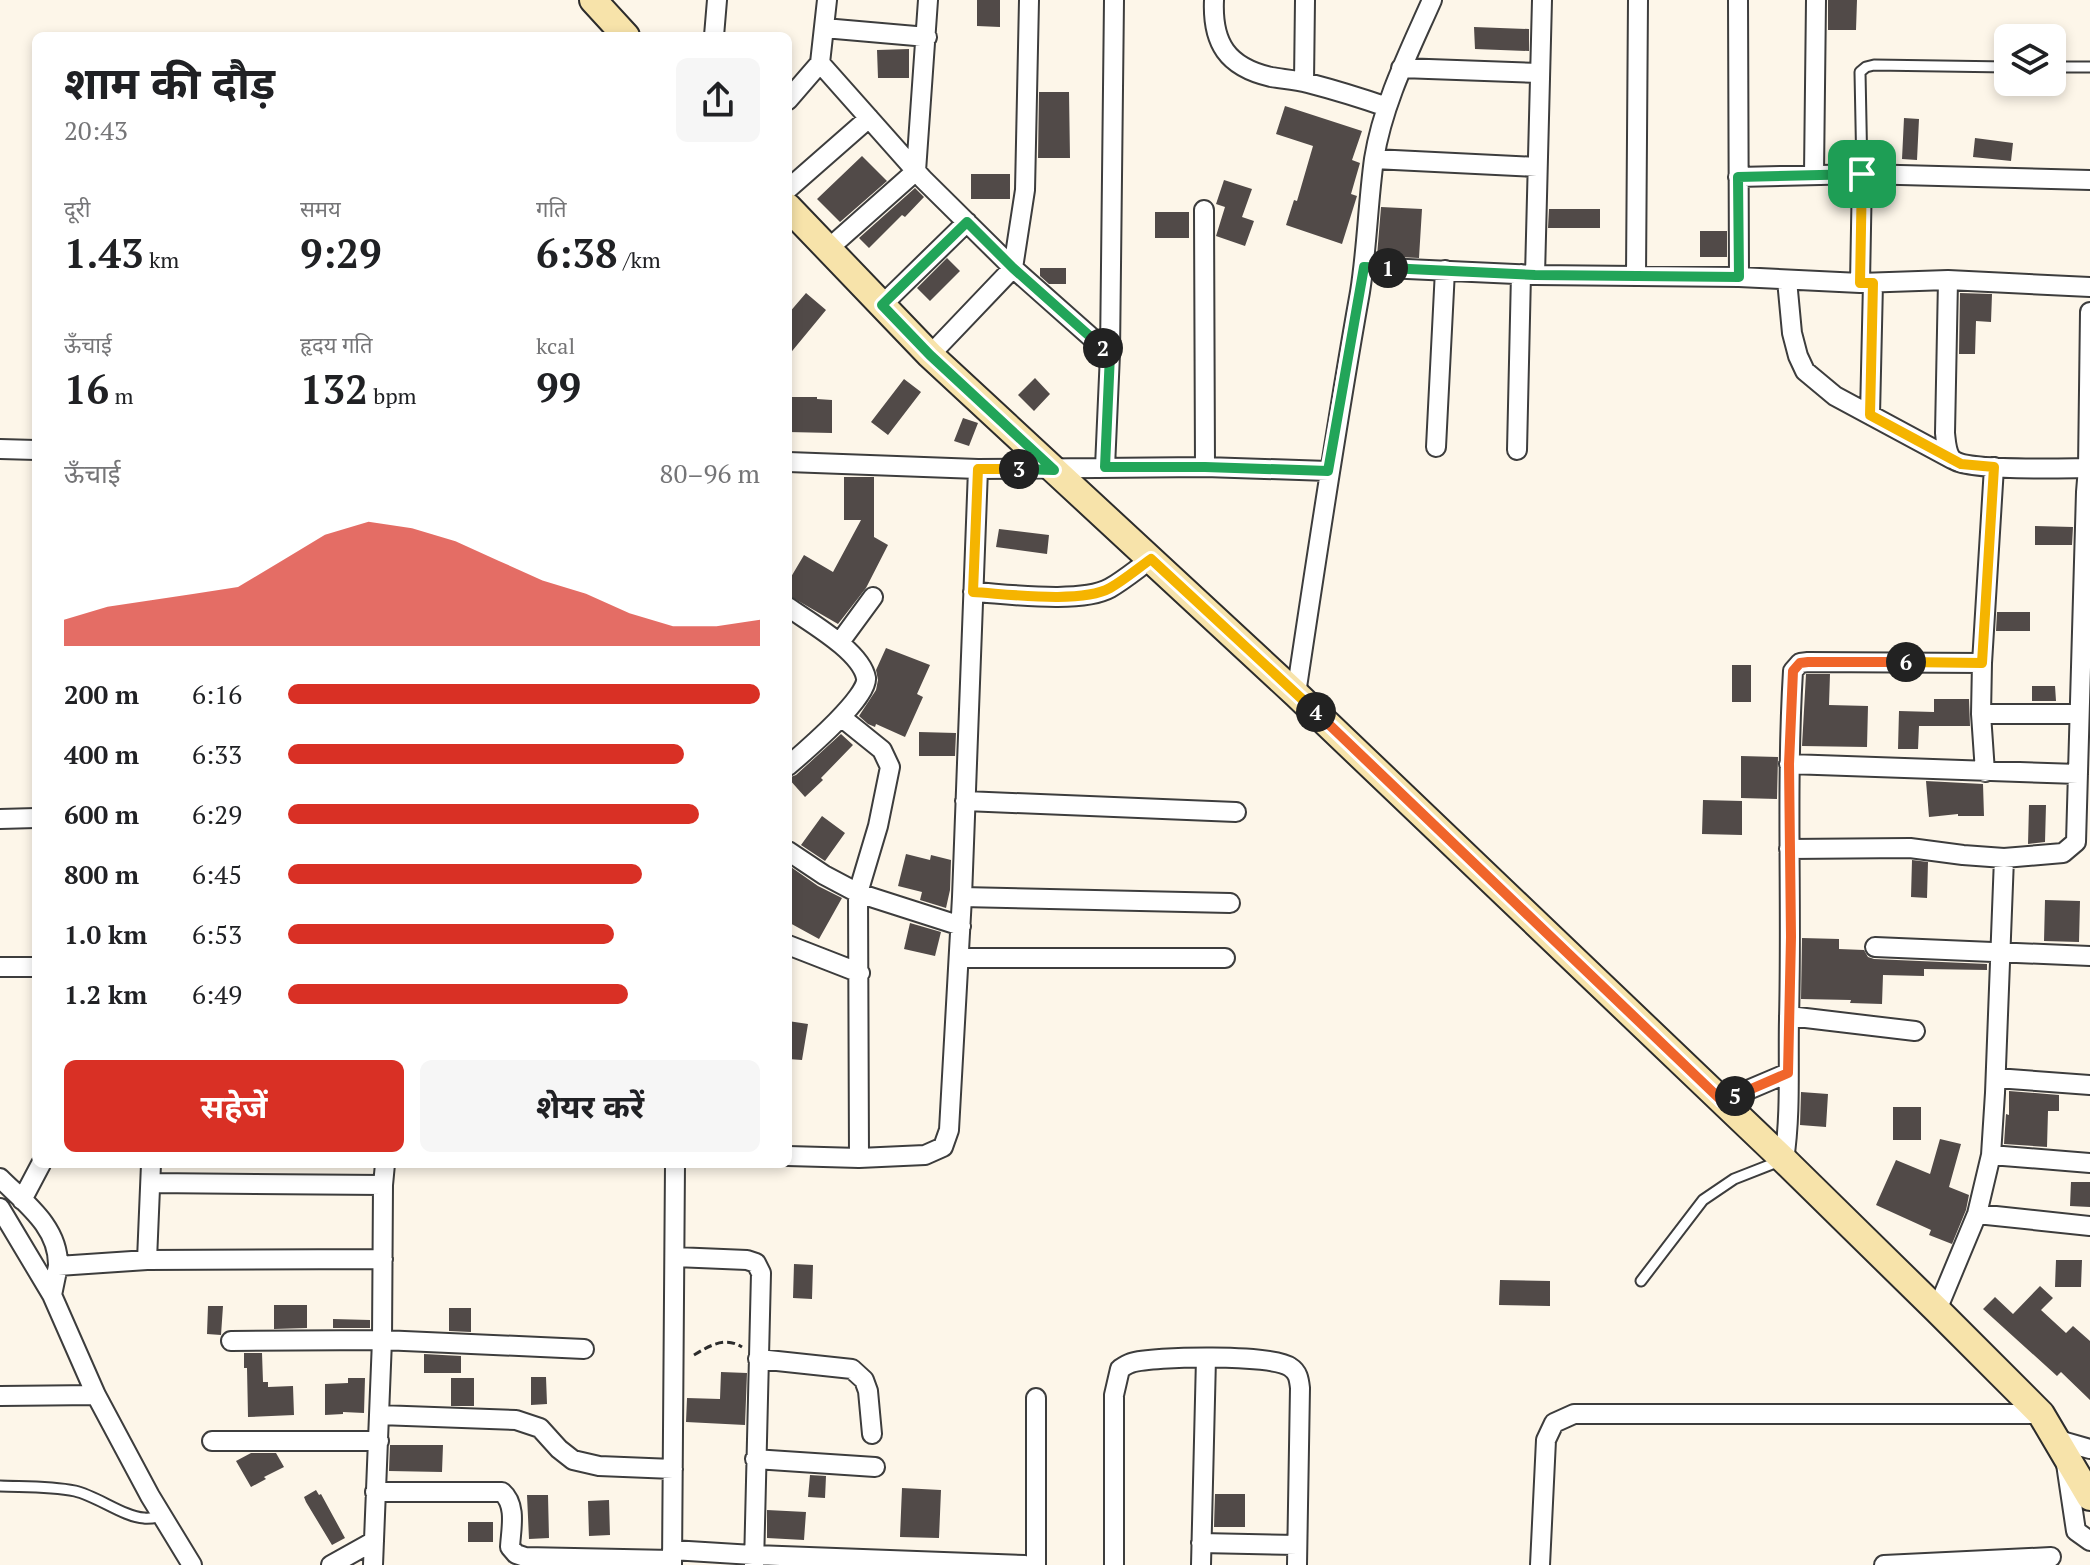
<!DOCTYPE html>
<html lang="hi">
<meta charset="utf-8">
<style>
:root{--surface:#fff;--page:#f6f6f6;--text:#202124;--muted:#757577;--accent:#d93025}
body{margin:0;font-family:"PT Serif","Noto Sans Devanagari",serif;background:var(--page);color:var(--text);height:100vh;display:flex;flex-direction:column;font-size:30px;white-space:nowrap}
*{box-sizing:border-box;margin:0}
p{font-size:26px;color:var(--muted)}
.icon{flex:none;width:44px;height:44px;fill:none;stroke:currentColor;stroke-width:2;stroke-linecap:round;stroke-linejoin:round}
.map{position:relative;flex:1;overflow:hidden}
.panel{position:absolute;left:32px;top:32px;width:760px;height:1136px;display:flex;flex-direction:column;background:var(--surface);border-radius:12px;box-shadow:0 4px 12px #0003}
.panel>*{flex:none}
.buttons{position:absolute;left:1994px;top:24px;display:grid;gap:16px}
.buttons a{display:grid;place-items:center;width:72px;height:72px;border-radius:12px;background:var(--surface);box-shadow:0 4px 12px #0003;font-size:40px}
.pin{position:absolute;display:grid;place-items:center;width:68px;height:68px;color:#fff;margin:-34px;border-radius:16px;box-shadow:0 4px 12px #0006}
.km{position:absolute;width:40px;height:40px;margin:-20px;border-radius:50%;background:#222;color:#fff;font-size:22px;line-height:40px;text-align:center}
.round{display:grid;place-items:center;flex:none;width:84px;height:84px;border-radius:12px;background:var(--page)}
.summary{display:flex;align-items:center;justify-content:space-between;height:136px;padding:0 32px}
h1{font-size:44px;font-weight:700;line-height:60px}
.metrics{display:grid;grid-template-columns:repeat(3,1fr);gap:12px;height:136px;padding:8px 32px}
.metrics div{display:grid;align-content:center}
.metrics b{font-size:40px;font-weight:700}
.metrics small{font-size:22px;font-weight:400}
.metrics p{font-size:22px}
.chart{height:224px;padding:16px 32px}
.chart p{display:flex;justify-content:space-between}
.chart svg{width:100%;height:144px;margin-top:8px;fill:var(--accent);opacity:.7}
.button{display:flex;gap:16px;margin-top:auto;padding:16px 32px}
.button a{flex:1;height:92px;border-radius:12px;background:var(--accent);color:#fff;font-size:32px;font-weight:700;line-height:92px;text-align:center}
.button a+a{background:var(--page);color:var(--text)}
ul{padding:0 32px;list-style:none;font-size:26px}
li{display:grid;grid-template-columns:128px 96px 1fr;align-items:center;height:60px}
li i{height:20px;border-radius:10px;background:var(--accent)}
.map>svg:first-child{display:block}
.building{fill:#514a48}
.lines{fill:none;stroke-linecap:round;stroke-linejoin:round}
.lane-casing{stroke:#3d3d3d;stroke-width:13}
.street-casing{stroke:#3d3d3d;stroke-width:22}
.secondary-casing{stroke:#2c2c2c;stroke-width:30}
.path{stroke:#2c2c2c;stroke-width:3;stroke-dasharray:8 4;stroke-linecap:butt}
.lane{stroke:#fff;stroke-width:9}
.street{stroke:#fff;stroke-width:18}
.secondary{stroke:#f7e3aa;stroke-width:26}
.split-1-casing{stroke:#fff;stroke-width:16}
.split-2-casing{stroke:#fff;stroke-width:16}
.split-3-casing{stroke:#fff;stroke-width:16}
.split-4-casing{stroke:#fff;stroke-width:16}
.split-5-casing{stroke:#fff;stroke-width:16}
.split-6-casing{stroke:#fff;stroke-width:16}
.split-7-casing{stroke:#fff;stroke-width:16}
.split-1{stroke:#22a559;stroke-width:10}
.split-2{stroke:#22a559;stroke-width:10}
.split-3{stroke:#22a559;stroke-width:10}
.split-4{stroke:#f5b400;stroke-width:10}
.split-5{stroke:#f0652b;stroke-width:10}
.split-6{stroke:#f0652b;stroke-width:10}
.split-7{stroke:#f5b400;stroke-width:10}
</style>
<div class="map">
<svg width="2090" height="1565" viewBox="0 0 2090 1565">
<rect width="100%" height="100%" fill="#fdf6e9"/>
<path class="building" d="M977,0H1000V27L977,26Z
M1828,0H1857L1856,30H1828Z
M1474,27L1529,29V51L1475,49Z
M909,49V78H878L877,50Z
M1039,92H1069L1070,158H1038Z
M1285,106L1362,131L1352,160L1360,163L1351,194L1357,196L1342,244L1286,225L1294,200L1297,201L1313,146L1276,134Z
M1904,118L1919,119L1917,160L1902,159Z
M1975,138L2013,143L2011,161L1973,157Z
M862,156L887,181L840,222L817,199Z
M971,174H1010V199H971Z
M1224,180L1252,189L1242,217L1254,221L1245,246L1216,236L1225,207L1216,204Z
M915,188L924,197L905,217L902,215L869,248L859,238Z
M1381,207L1422,209L1419,258L1377,256Z
M1549,209H1600V228H1548Z
M1155,212H1189V238H1155Z
M1700,231H1727V257H1700Z
M947,258L960,271L930,301L917,288Z
M1040,268H1066V284H1049L1040,276Z
M806,293L826,310L788,356V314Z
M1960,293L1992,294L1991,322L1976,321L1975,354H1959Z
M1035,378L1050,394L1034,411L1018,395Z
M904,379L921,392L888,435L871,422Z
M788,397H817V399L832,400V433L788,432Z
M963,418L978,423L969,446L954,441Z
M844,477H874V537L888,545L866,588L838,624L788,595V582L804,555L833,572L861,520H844Z
M2035,526L2073,527L2072,545H2035Z
M999,529L1049,535L1047,554L996,547Z
M1997,612H2030V631H1996Z
M886,648L930,665L917,694L923,697L905,737L876,724L875,727L868,724L859,716L876,690L878,680L876,670Z
M1732,665H1751V702H1732Z
M1806,674H1830L1829,705L1868,706L1867,747L1802,746Z
M2032,686H2055L2056,701H2032Z
M1934,699H1969L1970,726H1919L1918,749H1898L1899,711L1934,712Z
M919,732L956,733L955,756H919Z
M841,734L853,745L821,778L823,780L805,797L788,778L796,775Z
M1741,756L1778,757L1777,799L1741,798Z
M1926,781L1983,784L1984,816H1958V814L1929,817Z
M1703,800L1742,801V835L1702,834Z
M2029,805H2046L2045,842L2028,844Z
M822,816L845,833L825,861L801,845Z
M906,854L930,860L931,855L951,860L950,890L946,908L920,900L922,892L898,886Z
M1912,860L1928,862L1927,898L1911,897Z
M788,865L818,886L842,898L819,939L788,922Z
M2045,900L2080,901L2079,942L2044,941Z
M910,923L941,932L935,956L904,949Z
M1802,938L1839,939V949L1864,950L1868,957L1874,959L1987,964V970L1924,969V976L1883,975L1882,1004L1850,1003L1851,1000L1801,999Z
M788,1021L808,1024L802,1060L788,1059Z
M2009,1091L2059,1095V1111H2048L2047,1147L2004,1144L2006,1114L2009,1115Z
M1801,1092L1828,1094L1826,1127L1800,1125Z
M1893,1107H1921V1140H1893Z
M1940,1139L1961,1144L1949,1187L1969,1195L1966,1210L1952,1244L1929,1235L1931,1230L1876,1205L1896,1160L1930,1174Z
M2071,1182H2090V1207L2070,1206Z
M2056,1260H2082L2081,1287H2055Z
M794,1264L813,1265L812,1299L793,1298Z
M1500,1280L1550,1281V1306L1499,1305Z
M2040,1286L2053,1298L2041,1310L2066,1333L2073,1326L2090,1341V1400L2061,1372L2057,1376L1983,1309L1995,1297L2013,1314Z
M274,1305H307V1328L274,1329Z
M208,1306H223L221,1335L207,1334Z
M449,1308H471V1332L449,1331Z
M333,1319L370,1320V1328H333Z
M244,1353H262L263,1382H268V1387L293,1386L294,1415L248,1417L247,1368H244Z
M424,1354L461,1356V1373H424Z
M721,1372L747,1373L745,1425L686,1422L687,1398L720,1399Z
M531,1377H546L547,1404L531,1405Z
M348,1378H365L364,1413L343,1412V1414L325,1415V1384L348,1383Z
M451,1378H474V1406H451Z
M390,1445H443L442,1472L389,1471Z
M251,1453H276L284,1467L264,1477L266,1479L251,1487L236,1461Z
M810,1475L826,1476L825,1498L808,1497Z
M902,1488L941,1490L939,1538L900,1537Z
M316,1490L319,1495L321,1494L345,1538L332,1545L306,1502L304,1497Z
M1215,1494H1245V1527H1214Z
M527,1495H548L549,1538L529,1539Z
M609,1500L610,1535L589,1536L588,1501Z
M767,1510L806,1512L804,1540L767,1538Z
M468,1522H493V1542H468Z"/>
<g class="lines">
<g class="lane-casing">
<path id="lane" d="M2052,67H2090
M1862,174L1860,72L1866,67L1874,65L2008,67
M1641,1281L1703,1200L1734,1179L1780,1161
M0,1486C25,1487 50,1486 75,1491C97,1496 124,1517 144,1518C150,1519 157,1517 163,1516"/>
</g>
<g class="street-casing">
<path id="street" d="M1214,0C1212,43 1227,67 1271,77C1283,79 1296,80 1308,83C1335,90 1361,98 1387,107
M1738,0L1739,277
M824,28L927,37
M714,36L717,0
M820,63L923,179L1013,268L1110,354L1105,467
M1401,68L1539,73
M1304,82L1305,0
M788,100L820,63L827,0
M1374,159L1537,167
M1814,174L1816,0
M1738,177L1862,174L2090,180
M788,189L869,118
M1204,210L1205,467
M828,249L916,171L928,0
M1364,267L1535,275L1739,277L1860,283L1948,280L1945,433C1946,441 1946,451 1951,458C1964,472 2066,468 2090,468
M1535,275L1542,0
M1636,275L1638,0
M1787,280L1792,333L1798,356L1805,371L1835,396L1952,459
M1948,280L2090,287
M1860,283L1862,174
M882,305L967,222
M1110,354L1114,0
M930,355L1013,268L1025,190L1029,0
M1870,415L1873,283
M1436,447L1445,270
M0,449L36,450
M1517,450L1521,274
M788,462L978,469L1205,467L1328,471
M973,592C1008,594 1081,604 1110,588C1124,580 1137,569 1151,559
M788,607C809,622 861,651 866,678C869,697 803,753 788,766
M840,642L873,597
M1296,694C1316,560 1336,426 1360,292C1367,248 1368,203 1374,159C1383,103 1409,52 1432,0
M1981,714H2078
M841,717L882,750L890,767L878,826L858,893L859,1158
M1789,764L2078,774
M1985,772L1981,714L1982,663L1994,467
M965,801L1236,812
M0,819L36,818
M1789,849L1910,848L1963,855L2004,858L2063,853L2076,842L2086,492L2088,468L2090,312
M788,851L824,875L858,893L961,926
M962,897L1230,903
M788,945L860,973
M1875,947L2090,956
M959,958H1225
M0,967H36
M1789,1016L1915,1031
M1996,1078L2090,1085
M1722,1101L1788,1073
M1991,1155L2090,1163
M788,1156L859,1158L925,1155L943,1147L949,1130L962,897L978,469
M1784,1160C1791,1114 1788,1066 1789,1019C1792,903 1786,787 1793,671L1800,663L1808,662L1982,663
M0,1178C25,1203 59,1227 58,1266
M151,1183L383,1185
M22,1200L41,1164
M0,1208L52,1295L96,1395L150,1496L192,1565
M1977,1214L2090,1226
M675,1257L747,1260L756,1263L761,1273L754,1565
M147,1260L151,1164
M52,1295L58,1266L147,1260L383,1259
M1937,1310L1977,1214L1991,1155L1995,1093L2004,858
M231,1341L382,1340L584,1349
M758,1359L852,1369L864,1380L868,1391L872,1434
M0,1396L96,1395
M379,1415L516,1420L540,1428L559,1449L573,1460L599,1466L673,1469
M2055,1439L2090,1449
M212,1441H379
M755,1459L875,1467
M2066,1464L2076,1531L2090,1541
M375,1492H502C517,1505 511,1529 510,1547L516,1554L525,1557L672,1560
M1201,1543L1297,1545
M672,1550L753,1555L1025,1565
M331,1565L374,1541
M373,1565L382,1340L383,1185L385,1164
M672,1565L675,1164
M1036,1565V1398
M1114,1565V1395L1120,1369C1123,1367 1128,1364 1131,1363C1153,1356 1273,1354 1290,1367C1298,1372 1299,1379 1300,1388L1297,1565
M1201,1565L1206,1358
M1540,1565L1546,1440L1554,1423L1574,1414H2041
M1884,1565L2051,1557"/>
</g>
<g class="secondary-casing">
<path id="secondary" d="M593,0L626,36
M788,207L930,355L1296,694L1784,1160L1937,1310L2041,1414L2090,1497"/>
</g>
<path class="path" d="M694,1355C709,1346 725,1336 742,1347"/>
<use href="#lane" class="lane"/>
<use href="#street" class="street"/>
<use href="#secondary" class="secondary"/>
</g>
<g class="lines">
<g class="split-1-casing">
<path id="split-1" d="M1388,268L1535,275L1739,277L1738,177L1862,174"/>
</g>
<g class="split-2-casing">
<path id="split-2" d="M1103,348L1110,354L1105,467H1205L1328,471L1364,267L1388,268"/>
</g>
<g class="split-3-casing">
<path id="split-3" d="M1019,469L1054,470L930,355L882,305L967,222L1013,268L1103,348"/>
</g>
<g class="split-4-casing">
<path id="split-4" d="M1019,469H978L973,592C1008,594 1081,604 1110,588C1124,580 1137,569 1151,559L1316,712"/>
</g>
<g class="split-5-casing">
<path id="split-5" d="M1316,712L1722,1101L1735,1096"/>
</g>
<g class="split-6-casing">
<path id="split-6" d="M1735,1096L1788,1073L1791,937L1789,764L1793,671L1800,663L1808,662H1906"/>
</g>
<g class="split-7-casing">
<path id="split-7" d="M1862,174L1860,283H1873L1870,415L1961,464L1994,467L1982,663L1906,662"/>
</g>
<use href="#split-1" class="split-1"/>
<use href="#split-2" class="split-2"/>
<use href="#split-3" class="split-3"/>
<use href="#split-4" class="split-4"/>
<use href="#split-5" class="split-5"/>
<use href="#split-6" class="split-6"/>
<use href="#split-7" class="split-7"/>
</g>
</svg>
<div class="buttons">
<a><svg class="icon" aria-label="layers" viewBox="0 0 24 24"><path d="M12 4l9 5-9 5-9-5zM3 14l9 5 9-5"/></svg></a>
</div>
<div class="pin" style="left:1862px;top:174px;background:#1e9e55"><svg class="icon" aria-label="arrive" viewBox="0 0 24 24"><path d="M6 21V4h12l-3 4 3 4H6"/></svg></div>
<b class="km" style="left:1388px;top:268px">1</b>
<b class="km" style="left:1103px;top:348px">2</b>
<b class="km" style="left:1019px;top:469px">3</b>
<b class="km" style="left:1316px;top:712px">4</b>
<b class="km" style="left:1735px;top:1096px">5</b>
<b class="km" style="left:1906px;top:662px">6</b>
<section class="panel">
<div class="summary"><div><h1>शाम की दौड़</h1><p>20:43</p></div><a class="round"><svg class="icon" aria-label="share" viewBox="0 0 24 24"><path d="M12 15V3M7 8l5-5 5 5M5 13v7h14v-7"/></svg></a></div>
<div class="metrics">
<div><p>दूरी</p><b>1.43<small> km</small></b></div>
<div><p>समय</p><b>9:29</b></div>
<div><p>गति</p><b>6:38<small> /km</small></b></div>
</div>
<div class="metrics">
<div><p>ऊँचाई</p><b>16<small> m</small></b></div>
<div><p>हृदय गति</p><b>132<small> bpm</small></b></div>
<div><p>kcal</p><b>99</b></div>
</div>
<div class="chart"><p><span>ऊँचाई</span>80–96 m</p>
<svg viewBox="0 0 160 44" preserveAspectRatio="none"><path d="M0 44V36L10 32L20 30L30 28L40 26L50 18L60 10L70 6L80 8L90 12L100 18L110 24L120 28L130 34L140 38L150 38L160 36V44z"/></svg>
</div>
<ul>
<li><b>200 m</b>6:16<i style="width:100%"></i></li>
<li><b>400 m</b>6:33<i style="width:84%"></i></li>
<li><b>600 m</b>6:29<i style="width:87%"></i></li>
<li><b>800 m</b>6:45<i style="width:75%"></i></li>
<li><b>1.0 km</b>6:53<i style="width:69%"></i></li>
<li><b>1.2 km</b>6:49<i style="width:72%"></i></li>
</ul>
<div class="button"><a>सहेजें</a><a>शेयर करें</a></div>
</section>
</div>
